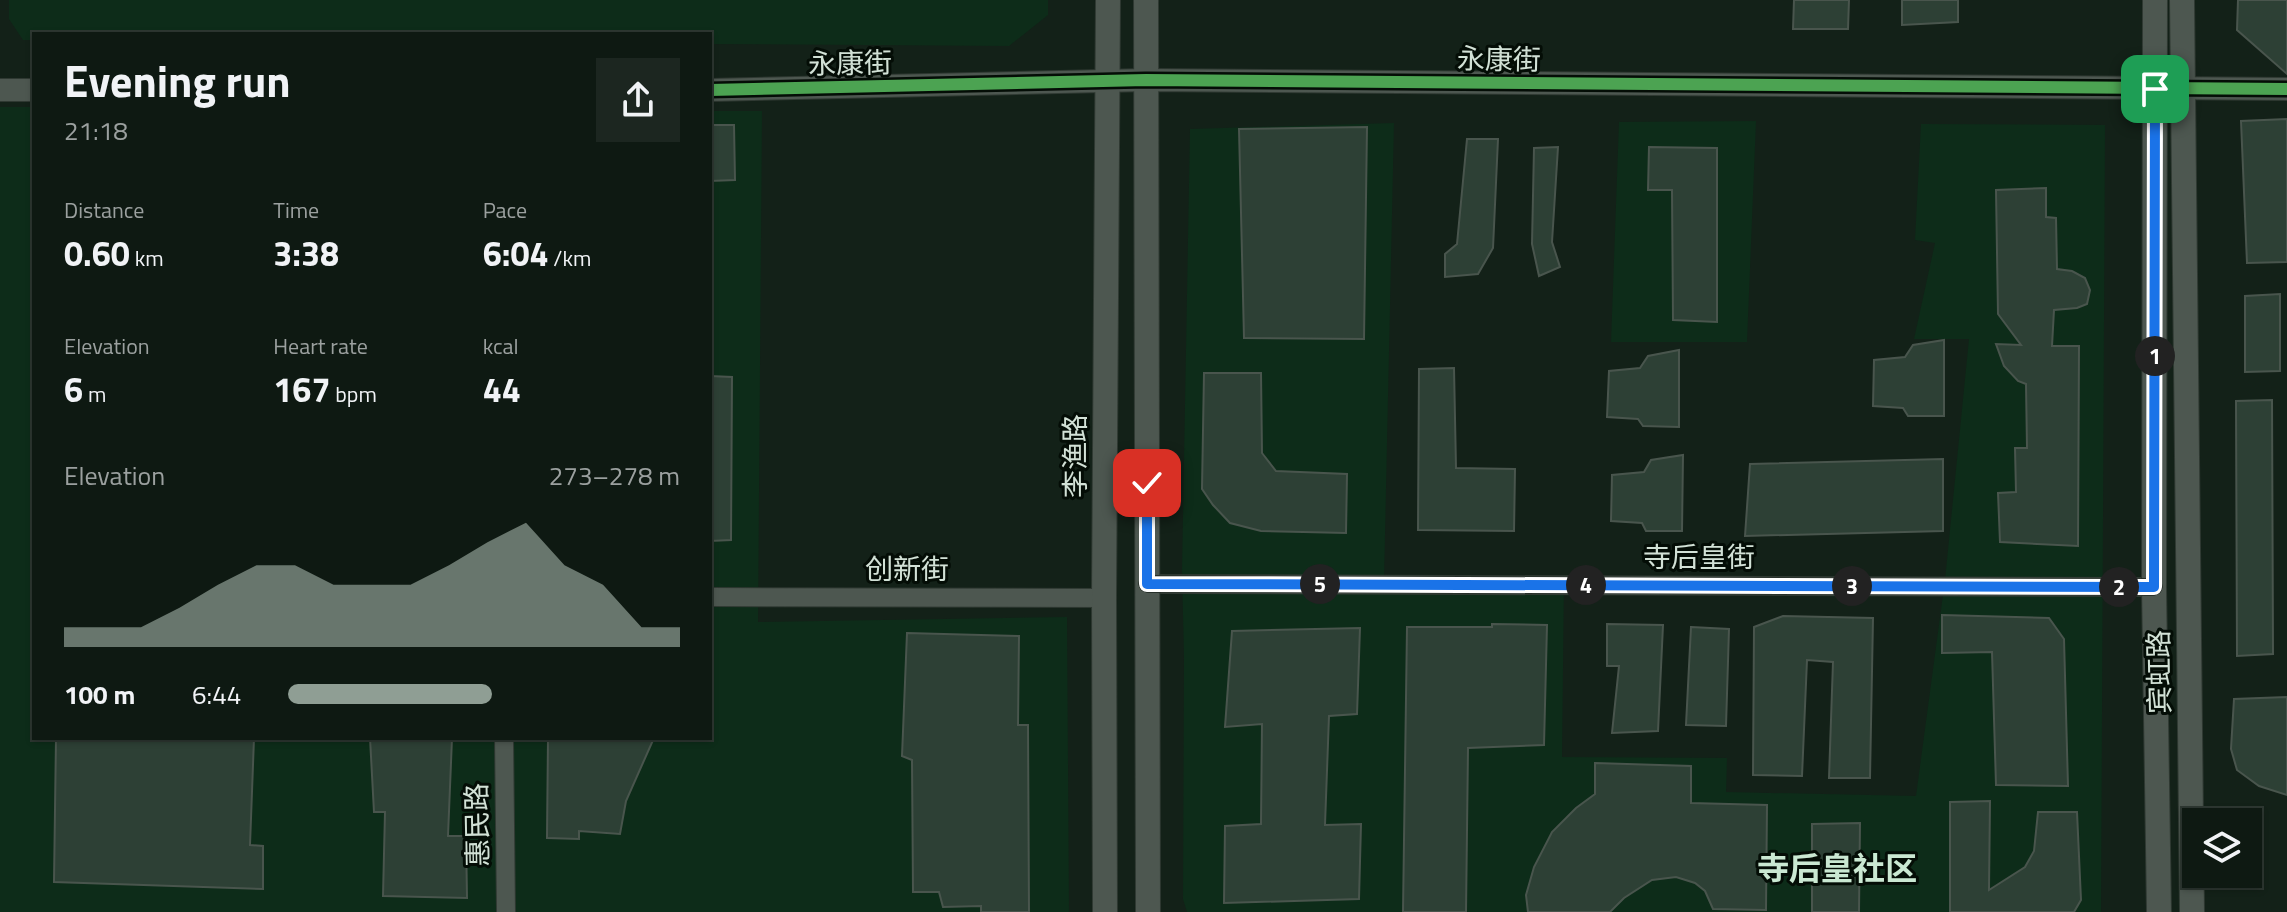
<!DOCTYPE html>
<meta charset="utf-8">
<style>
:root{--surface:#0e1912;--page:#1c2620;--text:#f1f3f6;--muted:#9ba09f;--line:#2e3832;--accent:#8f9e94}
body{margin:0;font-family:"Titillium Web","Noto Sans SC",sans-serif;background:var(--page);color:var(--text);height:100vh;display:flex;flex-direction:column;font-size:30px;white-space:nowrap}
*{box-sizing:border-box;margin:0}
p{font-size:26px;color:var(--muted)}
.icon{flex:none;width:44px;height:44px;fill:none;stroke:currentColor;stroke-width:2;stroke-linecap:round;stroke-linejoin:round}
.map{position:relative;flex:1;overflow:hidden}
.side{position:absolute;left:32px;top:32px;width:680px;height:708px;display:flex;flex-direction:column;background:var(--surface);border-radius:0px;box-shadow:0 2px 6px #0004,0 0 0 2px var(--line)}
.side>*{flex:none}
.tools{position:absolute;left:2182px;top:808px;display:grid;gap:16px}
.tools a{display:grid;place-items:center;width:80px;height:80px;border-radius:0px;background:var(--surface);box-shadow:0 2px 6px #0004,0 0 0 2px var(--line);font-size:40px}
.pin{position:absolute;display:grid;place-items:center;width:68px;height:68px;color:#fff;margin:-34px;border-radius:16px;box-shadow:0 4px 12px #0006}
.km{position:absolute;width:40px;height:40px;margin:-20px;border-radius:50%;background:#222;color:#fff;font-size:22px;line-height:40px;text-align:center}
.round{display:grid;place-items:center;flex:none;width:84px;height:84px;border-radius:0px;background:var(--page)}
.head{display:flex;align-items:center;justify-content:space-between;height:136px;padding:0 32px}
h1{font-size:44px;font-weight:700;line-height:60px}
.stats{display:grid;grid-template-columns:repeat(3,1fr);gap:12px;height:136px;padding:8px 32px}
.stats div{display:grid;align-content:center}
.stats b{font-size:34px;font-weight:700}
.stats small{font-size:22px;font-weight:400}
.stats p{font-size:22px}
.chart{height:224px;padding:16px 32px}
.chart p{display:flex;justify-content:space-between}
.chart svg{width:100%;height:144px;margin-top:8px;fill:var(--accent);opacity:.7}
ul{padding:0 32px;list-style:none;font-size:26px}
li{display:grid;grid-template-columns:128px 96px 1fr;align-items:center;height:60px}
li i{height:20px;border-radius:10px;background:var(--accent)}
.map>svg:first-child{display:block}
.built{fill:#0d2c19}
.building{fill:#2d4035;stroke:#49554d;stroke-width:2}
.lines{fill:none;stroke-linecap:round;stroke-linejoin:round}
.minor-casing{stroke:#2f3932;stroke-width:20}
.tertiary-casing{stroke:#2f3932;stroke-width:24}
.secondary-casing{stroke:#2f3932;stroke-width:26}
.minor{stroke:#4d5750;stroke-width:18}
.tertiary{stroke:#4d5750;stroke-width:22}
.secondary{stroke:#4d5750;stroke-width:24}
.cycleway-casing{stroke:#040d06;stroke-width:17}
.cycleway{stroke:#4ca352;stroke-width:12}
.route-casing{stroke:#fff;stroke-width:16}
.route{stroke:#1a73e8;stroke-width:10}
.labels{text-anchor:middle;stroke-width:6;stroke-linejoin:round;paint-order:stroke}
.street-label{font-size:28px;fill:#d2e1d6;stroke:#040d06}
.quarter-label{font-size:32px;font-weight:bold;fill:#cae8d2;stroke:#040d06}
</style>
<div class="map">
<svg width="2287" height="912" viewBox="0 0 2287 912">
<rect width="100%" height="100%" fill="#132118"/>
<path class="built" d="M9,0H1048V15L1009,46L710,44V34H34V40H23L9,19Z
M0,107H34V738H710V111H762L758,622L1067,617L1069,912H0Z
M1756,121L1747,342H1611L1619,122Z
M1394,123L1384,580H1564L1562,757L1727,758L1726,792L1916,796L1945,580L1969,339H1914L1935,243L1915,240L1921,124L2105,125L2101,912H1187L1183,899L1184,658L1182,571L1190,129Z"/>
<path class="building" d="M1794,0H1849L1848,29H1793Z
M1902,0H1958V22L1902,25Z
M2238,0H2287V74L2237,30Z
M2287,119V262L2247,263L2241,121Z
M710,125H734L735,180L710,181Z
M1367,127L1364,339L1244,338L1239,129Z
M1467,139H1498L1493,248L1478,274L1445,277V254L1457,244Z
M1558,147L1552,242L1560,267L1539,276L1532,244L1534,148Z
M1649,147L1717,148V322L1673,320L1672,190H1648Z
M2046,188V217L2056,218L2057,269L2072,271L2085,278L2090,290L2087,304L2077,308L2054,310L2052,346H2079L2078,546L2000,542L1998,493L2016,492L2015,448H2027L2026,384L2018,381L2004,366L1996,344L2021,345L1998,314L1996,190Z
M2280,294V371L2245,372V296Z
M1944,340V416H1908L1903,408L1873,406L1874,360L1905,357L1913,345Z
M1679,350V427L1643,426L1638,419L1607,417L1609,371L1640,368L1648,356Z
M1454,368L1456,468L1515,469L1514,531L1418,530L1419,369Z
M1204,373H1261L1262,453L1276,471L1347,474L1346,533L1261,531L1230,523L1213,505L1202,489Z
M710,376L732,377L731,540L710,541Z
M2272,400L2273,654L2237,656L2236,401Z
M1683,455L1682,531H1646L1642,523L1611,521L1612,475L1644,472L1651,460Z
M1943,459V531L1745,536L1750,464Z
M1942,615L2049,618L2064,639L2068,786L1996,785L1992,652L1942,653Z
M1783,616L1873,618L1870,778H1829L1833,662L1807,660L1802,776L1753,775L1754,627Z
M1492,624L1547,625L1544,745L1468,748L1466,912H1403L1407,627H1492Z
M1607,624L1663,625L1658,731L1612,733L1619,666H1607Z
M1691,627L1729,629L1726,726L1686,725Z
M1360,628L1357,714L1329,716L1325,825L1361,824L1359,899L1224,903L1225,826L1261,824L1262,724L1225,727L1232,631Z
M907,633L1019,636L1018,725H1028L1029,912H981V906L943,907L939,892H913L912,760L902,756Z
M2287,697V795L2259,786L2237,770L2231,749L2234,699Z
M56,738H254L250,845L263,846V889L54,882Z
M370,738H452L448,836H466L467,898L383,896L385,812H374Z
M548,738H654L626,801L620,834L579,831V839L547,838Z
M1595,763L1691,766V803L1767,805L1766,910L1713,909L1705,891L1695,883L1676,877L1652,880L1624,898L1610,912H1528L1526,895L1534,867L1552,832L1576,808L1595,794Z
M1990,801L1989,890L2025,867L2034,851L2038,812H2077L2081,900L2074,912H1950V802Z
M1860,823L1859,912H1812V824Z"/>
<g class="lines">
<g class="minor-casing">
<path id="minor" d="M1147,584L2154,587
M710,597L1104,598
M504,738L506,912"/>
</g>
<g class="tertiary-casing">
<path id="tertiary" d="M0,90H34
M710,90L1146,80L2287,89"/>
</g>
<g class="secondary-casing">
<path id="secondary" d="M1146,0L1148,912
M2155,0L2154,587L2159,912
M2182,0L2192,912
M1105,912L1104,598L1108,0"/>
</g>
<use href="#minor" class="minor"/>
<use href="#tertiary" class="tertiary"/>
<use href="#secondary" class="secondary"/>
<g class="cycleway-casing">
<path id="cycleway" d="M710,90L1146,80L2287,89
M1147,584L2154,587"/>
</g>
<use href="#cycleway" class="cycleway"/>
</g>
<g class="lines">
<g class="route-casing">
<path id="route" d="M1147,483V584L2154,587L2155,89"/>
</g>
<use href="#route" class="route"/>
</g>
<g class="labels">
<g class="street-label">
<text transform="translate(1499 59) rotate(1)" y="10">永康街</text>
<text transform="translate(850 63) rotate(-1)" y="10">永康街</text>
<text transform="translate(1075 456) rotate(-90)" y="10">李渔路</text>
<text x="1699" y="567">寺后皇街</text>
<text x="907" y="579">创新街</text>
<text transform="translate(2159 672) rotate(-91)" y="10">宾虹路</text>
<text transform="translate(477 825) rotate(-91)" y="10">惠民路</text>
</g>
<g class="quarter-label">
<text x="1837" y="880">寺后皇社区</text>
</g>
</g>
</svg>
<div class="tools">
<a><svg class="icon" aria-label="layers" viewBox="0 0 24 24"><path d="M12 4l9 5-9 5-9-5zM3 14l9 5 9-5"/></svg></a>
</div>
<div class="pin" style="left:2155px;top:89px;background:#1e9e55"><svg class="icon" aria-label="arrive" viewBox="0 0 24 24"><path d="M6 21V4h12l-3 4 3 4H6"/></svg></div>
<div class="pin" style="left:1147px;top:483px;background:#d93025"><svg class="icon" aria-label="check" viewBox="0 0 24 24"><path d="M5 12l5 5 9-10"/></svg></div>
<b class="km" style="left:2155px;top:356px">1</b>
<b class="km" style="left:2119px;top:587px">2</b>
<b class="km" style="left:1852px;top:586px">3</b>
<b class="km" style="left:1586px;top:585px">4</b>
<b class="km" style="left:1320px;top:584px">5</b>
<section class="side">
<div class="head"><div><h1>Evening run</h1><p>21:18</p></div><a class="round"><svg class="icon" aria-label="share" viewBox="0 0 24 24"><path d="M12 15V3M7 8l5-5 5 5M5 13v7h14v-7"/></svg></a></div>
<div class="stats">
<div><p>Distance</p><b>0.60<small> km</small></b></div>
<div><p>Time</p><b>3:38</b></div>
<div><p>Pace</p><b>6:04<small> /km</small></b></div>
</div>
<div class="stats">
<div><p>Elevation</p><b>6<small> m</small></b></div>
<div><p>Heart rate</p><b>167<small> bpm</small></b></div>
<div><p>kcal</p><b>44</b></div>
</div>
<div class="chart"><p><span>Elevation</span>273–278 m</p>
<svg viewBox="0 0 160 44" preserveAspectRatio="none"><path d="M0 44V38L10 38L20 38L30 32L40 25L50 19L60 19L70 25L80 25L90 25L100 19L110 12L120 6L130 19L140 25L150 38L160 38V44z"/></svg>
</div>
<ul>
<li><b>100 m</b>6:44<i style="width:52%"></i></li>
</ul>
</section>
</div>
